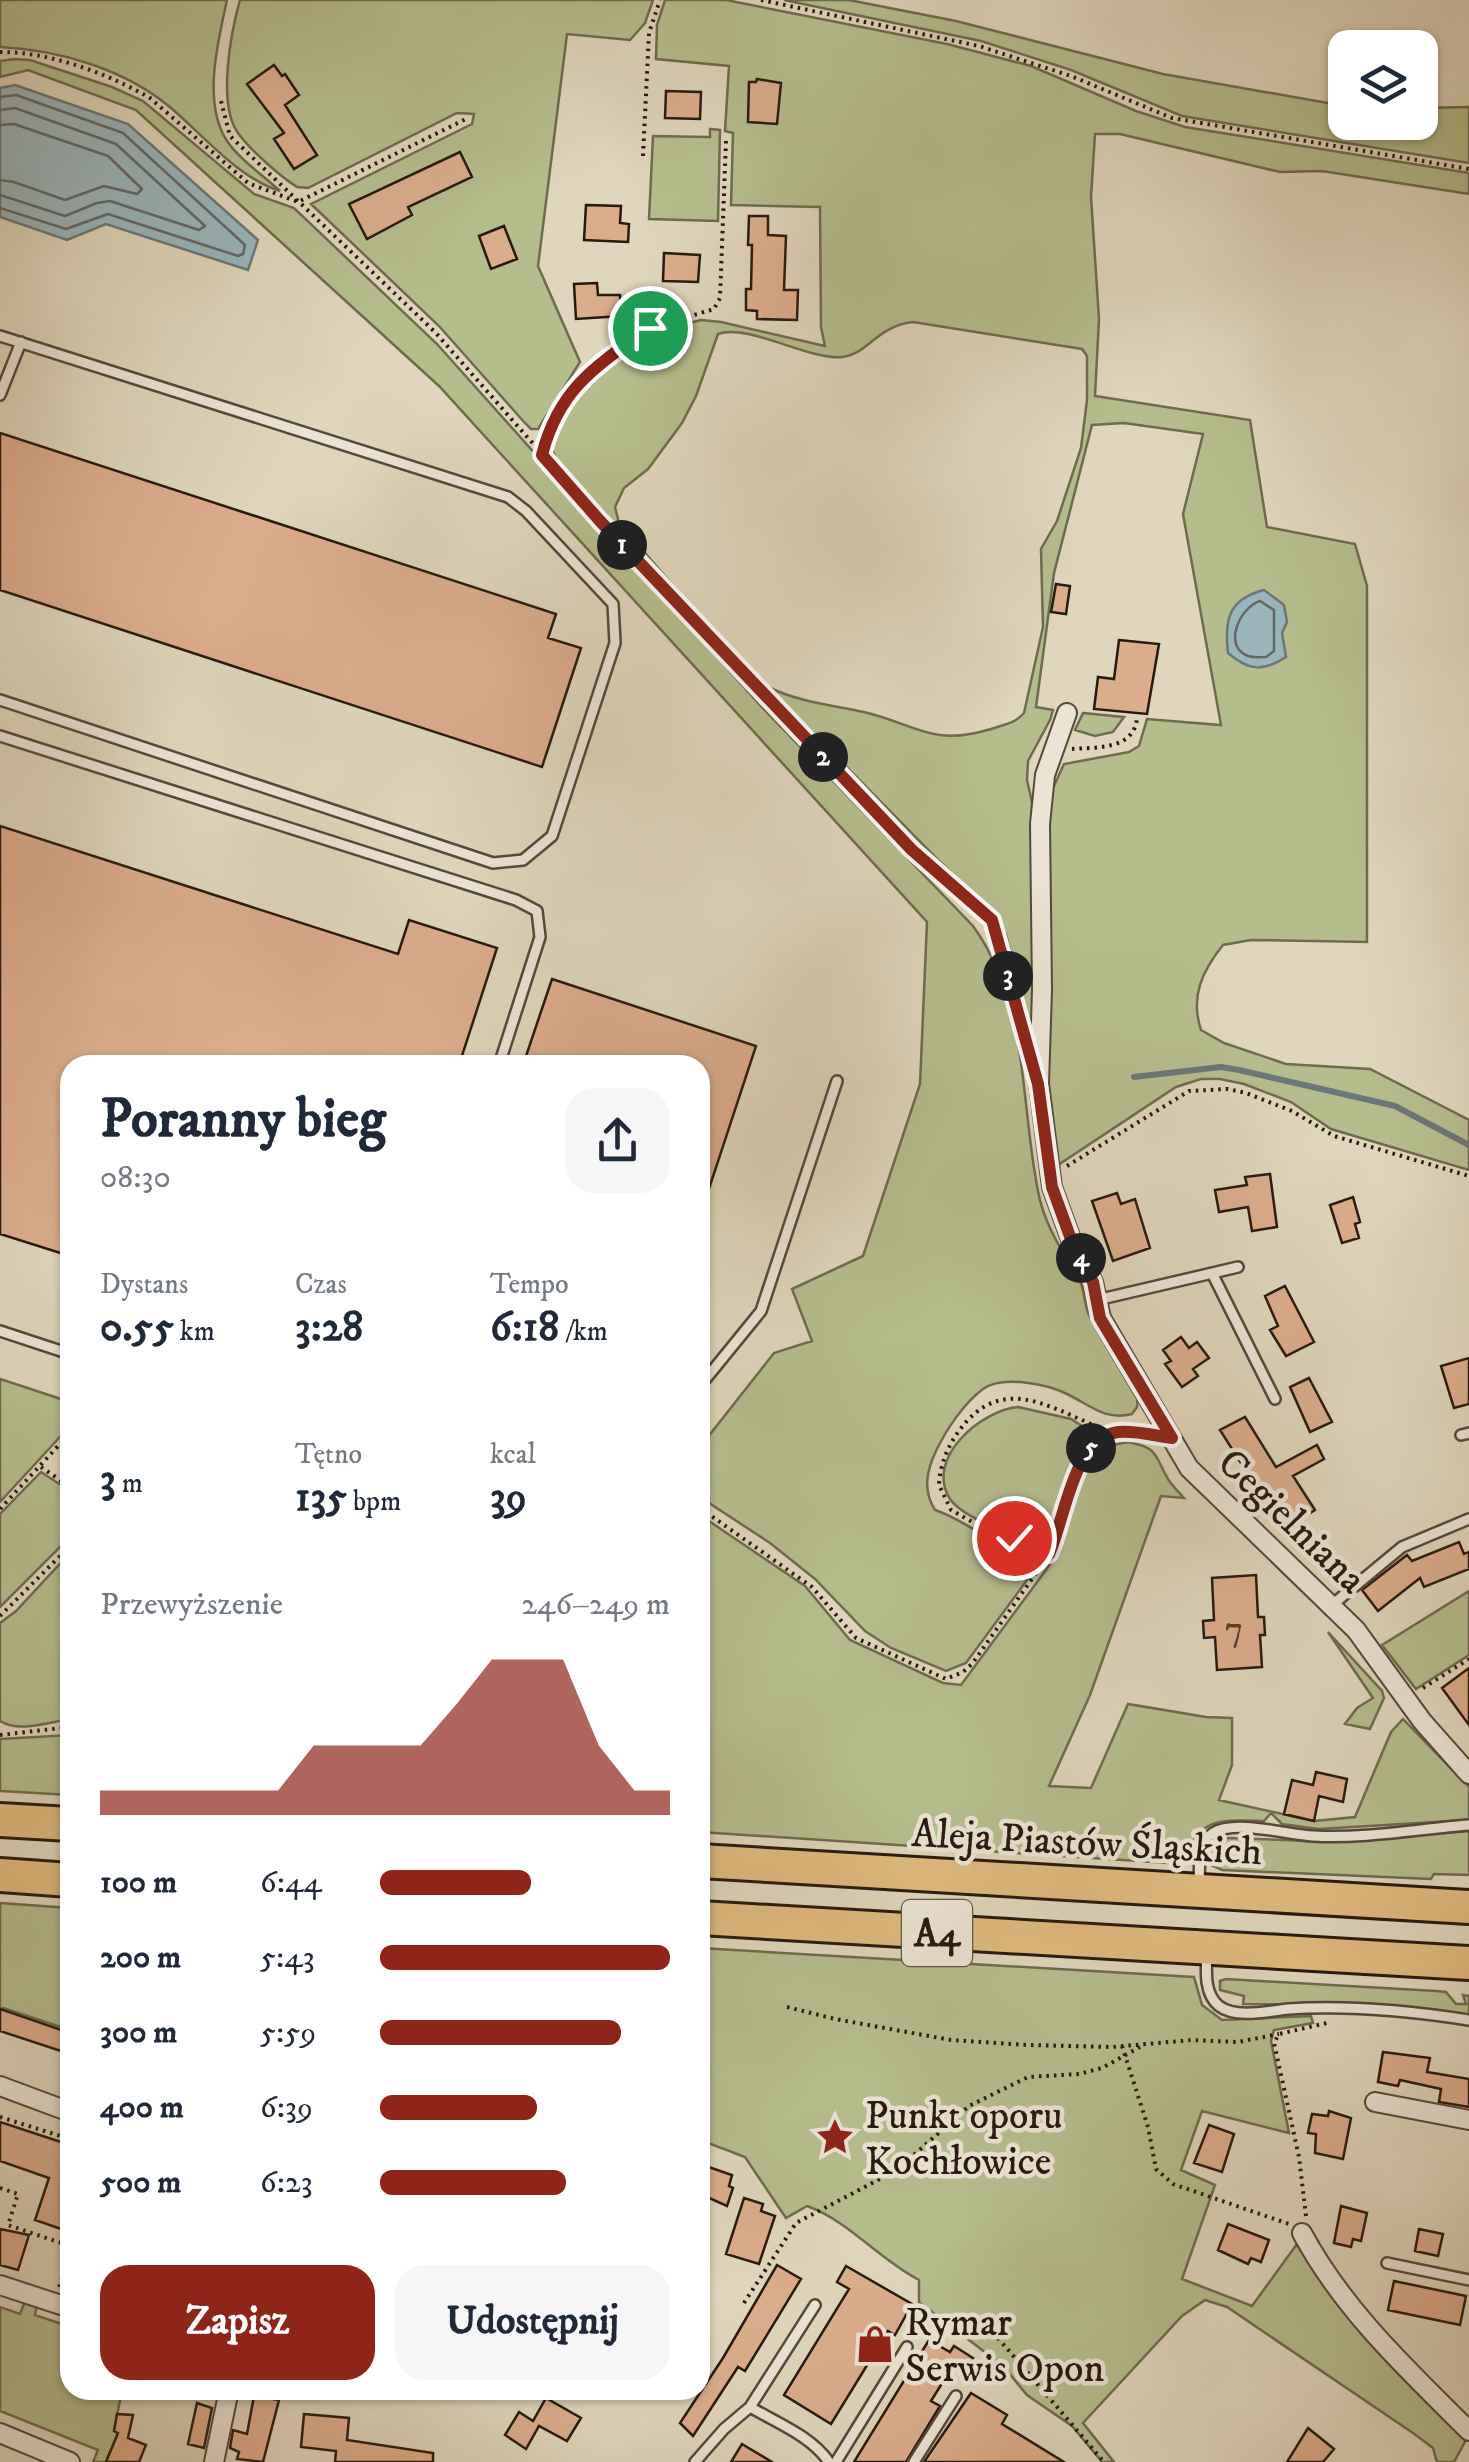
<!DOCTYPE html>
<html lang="pl">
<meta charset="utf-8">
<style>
:root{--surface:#fff;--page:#f6f6f7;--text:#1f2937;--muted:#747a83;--accent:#8f2418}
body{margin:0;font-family:"IM FELL DW Pica",serif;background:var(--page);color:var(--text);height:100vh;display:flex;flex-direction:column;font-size:38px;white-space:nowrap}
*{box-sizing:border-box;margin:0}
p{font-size:32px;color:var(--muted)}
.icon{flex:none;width:55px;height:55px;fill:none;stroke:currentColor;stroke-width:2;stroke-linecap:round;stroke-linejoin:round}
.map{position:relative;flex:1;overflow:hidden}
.side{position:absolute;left:60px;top:1055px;width:650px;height:1345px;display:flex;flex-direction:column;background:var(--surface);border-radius:30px;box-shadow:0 2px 8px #0004}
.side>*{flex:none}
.tools{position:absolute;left:1328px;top:30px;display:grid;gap:20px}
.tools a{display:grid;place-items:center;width:110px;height:110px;border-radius:20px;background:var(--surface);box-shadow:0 2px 8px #0004;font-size:50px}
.pin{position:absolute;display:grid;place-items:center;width:85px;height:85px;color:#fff;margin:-42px;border:5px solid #fff;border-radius:50%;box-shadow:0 2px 10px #0007}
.km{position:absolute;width:50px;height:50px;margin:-25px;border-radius:50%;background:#222;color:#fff;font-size:28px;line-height:50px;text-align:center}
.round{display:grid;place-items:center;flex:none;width:105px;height:105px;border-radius:30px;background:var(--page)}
.overview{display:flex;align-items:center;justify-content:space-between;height:170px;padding:0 40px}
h1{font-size:55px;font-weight:700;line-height:75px}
.metrics{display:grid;grid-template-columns:repeat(3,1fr);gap:15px;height:170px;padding:10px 40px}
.metrics div{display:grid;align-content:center}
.metrics b{font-size:42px;font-weight:700}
.metrics small{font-size:28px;font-weight:400}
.metrics p{font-size:28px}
.chart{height:280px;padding:20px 40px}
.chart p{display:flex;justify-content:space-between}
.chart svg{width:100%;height:180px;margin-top:10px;fill:var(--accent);opacity:.7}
.primary-button{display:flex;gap:20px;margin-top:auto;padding:20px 40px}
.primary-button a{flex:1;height:115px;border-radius:30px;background:var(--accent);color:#fff;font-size:40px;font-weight:700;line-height:115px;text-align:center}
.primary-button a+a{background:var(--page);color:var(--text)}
ul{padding:0 40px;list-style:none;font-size:32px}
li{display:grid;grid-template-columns:160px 120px 1fr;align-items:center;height:75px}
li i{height:25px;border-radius:12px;background:var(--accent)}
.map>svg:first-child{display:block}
.green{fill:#b6bd8d;stroke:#6f6b4e;stroke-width:2.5}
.water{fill:#9ab6bc;stroke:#6c7777;stroke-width:2.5}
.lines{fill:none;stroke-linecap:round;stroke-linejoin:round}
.shore{stroke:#616866;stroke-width:2.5}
.stream{stroke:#6c7777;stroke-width:6}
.building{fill:#dcad8b;stroke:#28190f;stroke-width:2.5}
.service-casing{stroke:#56483a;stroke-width:14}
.minor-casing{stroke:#56483a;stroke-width:22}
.motorway-casing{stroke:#28190f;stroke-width:38}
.path{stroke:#28190f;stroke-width:4;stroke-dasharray:2.5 5;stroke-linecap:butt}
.service{stroke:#ebe4d3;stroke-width:9}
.minor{stroke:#ebe4d3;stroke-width:18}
.motorway{stroke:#e0bb7e;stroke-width:32}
.route-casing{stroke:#fff;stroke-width:20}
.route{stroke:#8f2418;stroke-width:12}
.labels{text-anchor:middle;stroke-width:9;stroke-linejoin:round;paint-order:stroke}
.number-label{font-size:35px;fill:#553e2e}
.shield{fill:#ebe4d3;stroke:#62564a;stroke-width:2.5}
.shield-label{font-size:38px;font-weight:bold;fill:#28190f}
.street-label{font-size:40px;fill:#28190f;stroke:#ebe4d3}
.poi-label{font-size:40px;fill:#28190f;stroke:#ebe4d3;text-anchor:start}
</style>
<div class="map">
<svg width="1469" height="2462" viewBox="0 0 1469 2462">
<rect width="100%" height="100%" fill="#e0d6bb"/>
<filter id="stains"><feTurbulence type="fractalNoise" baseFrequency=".002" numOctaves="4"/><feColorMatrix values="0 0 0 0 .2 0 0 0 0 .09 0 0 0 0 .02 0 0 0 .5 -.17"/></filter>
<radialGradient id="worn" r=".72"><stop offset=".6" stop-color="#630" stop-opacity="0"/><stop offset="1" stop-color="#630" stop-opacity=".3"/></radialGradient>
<path class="green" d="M0,0H227C218,41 202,103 227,141C240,160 263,175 280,191C238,178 204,136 171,108C125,69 59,50 0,47Z
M240,0H653L645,23L630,40L567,34L538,266L580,362L538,429H531L524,422L439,326L311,204L472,124L474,114L457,113L308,188L297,187C281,177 249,149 238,133C217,104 231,32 240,0Z
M665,0H726L947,44L1031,66L1136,111L1185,127L1469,173V194L1322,171L1280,172L1120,134H1095L1091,197L1099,319L1095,396L1250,420L1267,527L1355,544L1367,586V942L1251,940L1223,945C1202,971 1190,997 1201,1030L1224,1043L1286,1064L1370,1069L1469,1120V1170L1331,1129L1291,1102L1244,1084L1220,1079H1201L1176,1087L1058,1165L1047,1076L1048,799L1064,764L1129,752L1139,746L1147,719L1221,725L1183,514L1203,434L1124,423L1092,425L1054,573L1036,707L1053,710L1050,720L1028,761L1027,780L1032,802L1034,1046L1006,935L992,911L938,860L768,687C799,702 831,705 864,712C918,725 932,747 991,729C1005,724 1014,724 1024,713L1043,627L1041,549L1057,521L1081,448L1087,400V356L1082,349L913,322C877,326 868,354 843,357C810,361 748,323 718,334L696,396L682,423L648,469L624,488L615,507L619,523L692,607L561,467L552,450L560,423L592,379L639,341L677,326L701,320L721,322L825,346L821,327L820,207L731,205L733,133L725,131L729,66L656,59L657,25Z
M784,0H849L956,21L1163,74L1345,106V122H1420V108L1469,107V163L1182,116L1071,70L981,41Z
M14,59L30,60L112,87L143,101L254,194L294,208L437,344L759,704L973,926C1029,1003 1020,1102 1038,1191C1044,1225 1063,1252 1080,1281C1085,1292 1084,1306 1090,1317C1104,1345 1121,1371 1138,1396L1137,1407L1132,1414C1105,1421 1090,1405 1067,1394C1047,1384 1002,1375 983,1389C964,1403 946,1430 936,1451C926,1472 923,1491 935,1510C951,1515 964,1524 979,1532C999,1543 1020,1547 1040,1556L1041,1561L966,1663L946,1671L891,1648L865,1631L815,1579L770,1543L700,1497V1447L774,1353L812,1341L792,1289L863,1256L920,1084L927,922L439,386L136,110L28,70L0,77V61Z
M710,129L720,130L718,221L649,219L653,136L710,137Z
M1083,713L1124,717L1113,732L1095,736L1075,730Z
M0,1379L70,1402V1426L0,1502Z
M1018,1407L1071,1419L1094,1434C1066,1453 1058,1517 1048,1547C1024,1539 964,1520 950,1499C924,1458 982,1410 1018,1407Z
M1128,1442C1159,1448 1154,1455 1168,1479C1172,1486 1179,1492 1184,1498L1161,1496L1090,1695L1049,1786L1091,1788L1128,1704L1206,1717L1232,1718V1765L1219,1800L1314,1821L1355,1817L1391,1732L1403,1719L1469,1787V1820L1319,1829L1282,1824L1271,1813L1264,1821C1221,1820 1197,1816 1183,1864L700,1832V1515L805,1586L850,1640L943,1683L961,1685L1057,1555L1071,1505L1089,1463L1113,1445Z
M41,1472L70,1491V1537L0,1607V1514Z
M70,1553V1719C49,1722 19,1733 0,1721V1623L16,1611Z
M1469,1591V1655L1416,1689L1382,1645Z
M1328,1632L1382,1691L1384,1698L1370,1729L1345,1724L1357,1708L1373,1698Z
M70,1735V1795L0,1791V1739Z
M1469,1831V1875L1434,1874L1431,1879L1222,1870L1207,1863L1212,1841L1229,1838L1309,1841L1383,1838Z
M0,1903L70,1908V2030L0,2007Z
M700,1948L1194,1977L1202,2005L1222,2020L1311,2016L1313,2023L1274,2030L1271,2041L1289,2133L1202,2111L1181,2170L1215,2185L1182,2279L1252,2306L1297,2244C1348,2323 1400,2374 1467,2438L1454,2462H1437L1433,2448L1413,2433L1227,2307L1205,2300L1182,2316L1083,2423L1114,2462H1102L1072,2426L1027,2395L1003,2366L919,2302V2280C877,2258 849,2221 807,2206L786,2218L745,2157L700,2140Z
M1226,1979L1436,1991L1446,1992L1456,2004H1466L1463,1995L1469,1996V2015L1354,2005L1243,2004L1244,1996L1220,1990V1981Z
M25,2301L37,2305L35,2315L70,2327V2390H122L114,2431L118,2433L107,2459L109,2462H93L98,2450L0,2411V2307L20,2314Z"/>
<path class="water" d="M15,85L128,124L258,240L248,270L106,224L67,240L0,217V88Z
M1264,590L1284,605L1287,622L1282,633L1286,657C1263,672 1249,671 1228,653C1224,619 1229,599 1264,590Z"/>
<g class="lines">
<path class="shore" d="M0,97L16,95L123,133L245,245L243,254L238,256L108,214L66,229L0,208
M0,110L15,108L116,144L205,226L199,230L110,201L97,203L65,216L0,195
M0,125L14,124L108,156L142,189L137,194L104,186L65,200L14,182L0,180
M1260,601L1274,610V651L1266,657C1260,657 1254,658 1248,656C1222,646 1240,607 1260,601Z"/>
<path class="stream" d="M1134,1077L1221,1067L1239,1070L1395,1106L1469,1145"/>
</g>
<path class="building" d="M274,65L282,76L285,74L299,95L285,105L317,155L294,169L274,139L284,133L247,84Z
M757,79L781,83L777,124L748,122L749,82H756Z
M666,91L701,92L700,119L665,118Z
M460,152L472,177L408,207L412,215L367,239L349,204Z
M586,205L621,206L620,223L629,224L628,242L584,240Z
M749,216H768V235L786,236L784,290H798L797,320L757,319V311L746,310V289H751L752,245H748Z
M504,226L517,259L491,269L479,236Z
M664,253L700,255L698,282L663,281Z
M597,283L598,295H620L621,316L576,319L574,284Z
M0,433L556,614L548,638L581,648L542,767L0,590Z
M1056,584L1070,586L1066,614L1051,612Z
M1119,640L1159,644L1147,714L1094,709L1098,677L1114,679Z
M0,826L398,954L409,920L497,948L459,1065H70V1256L0,1234Z
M552,979L756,1046L703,1207L700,1206V1065H523Z
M1270,1174L1277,1227L1252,1231L1248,1207L1219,1212L1215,1190L1247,1185L1245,1177Z
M1117,1193L1121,1204L1135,1199L1150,1248L1113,1261L1092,1201Z
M1353,1197L1360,1222L1355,1224L1359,1238L1342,1243L1330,1205Z
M1285,1286L1314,1342L1286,1356L1270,1330L1278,1326L1265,1296Z
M1181,1337L1189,1348L1197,1342L1209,1358L1193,1369L1198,1376L1182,1387L1165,1364L1171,1361L1163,1350Z
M1469,1358V1404L1454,1408L1441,1366Z
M1309,1378L1332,1422L1310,1432L1290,1387Z
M1245,1417L1276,1467L1317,1445L1324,1459L1293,1476L1315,1510L1289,1527L1280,1514L1275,1517L1220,1430Z
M1459,1542L1464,1554L1469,1552V1569L1424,1587L1420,1578L1378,1611L1362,1590L1407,1555L1412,1561Z
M1256,1575L1258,1617H1264L1265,1635H1260L1262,1667L1217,1670L1215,1637L1204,1638L1203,1621L1214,1620L1212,1578Z
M1469,1668V1725L1442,1688Z
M1316,1772L1347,1779L1343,1802L1319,1796L1314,1821L1284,1814L1292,1780L1313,1785Z
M0,2009L70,2033V2054L0,2031Z
M1383,2052L1430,2058L1427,2072L1469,2079V2107L1439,2102L1441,2089L1400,2080L1398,2086L1378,2082Z
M1329,2111L1351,2118L1343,2159L1315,2153L1316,2134L1308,2133L1312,2114L1328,2116Z
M0,2122L70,2145V2170L66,2183L70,2184L67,2231L35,2220L49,2178L0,2161Z
M1209,2125L1234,2134L1222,2172L1194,2163Z
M700,2164L732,2175L729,2186L733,2188L727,2206L700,2194Z
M744,2198L763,2204L761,2211L775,2216L759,2264L726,2254Z
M1341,2206L1367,2213L1361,2241L1353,2239L1351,2247L1334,2243Z
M1228,2224L1269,2240L1261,2262L1251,2258L1248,2264L1218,2250Z
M0,2229L29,2235L18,2270L0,2265Z
M1419,2229L1443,2234L1438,2256L1415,2251Z
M777,2265L801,2279L745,2371L738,2367L693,2436L680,2423L723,2358Z
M846,2266L912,2304L895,2335L888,2331L831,2424L784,2395L849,2289L837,2282Z
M1394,2281L1466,2296L1460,2325L1388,2310Z
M929,2340L950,2352L954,2346L973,2358L965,2370L954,2364L931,2401L940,2406L906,2462H854Z
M971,2393L1007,2415L1002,2424L1064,2462H924Z
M254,2396L279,2400L263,2462L237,2459L239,2452L230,2448L233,2430L247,2434Z
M546,2398L581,2418L567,2441L539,2426L526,2449L505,2435L519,2412L533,2421Z
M197,2403L212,2408L204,2448L188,2444Z
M117,2414L133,2415L128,2438L146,2445L139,2462H106L118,2433L114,2431Z
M304,2414L349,2418L347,2440L433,2453V2462H335L336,2451L301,2447Z
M1308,2428L1334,2449L1323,2462H1287Z
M742,2444L772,2462H731Z"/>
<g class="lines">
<g class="service-casing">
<path id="service" d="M0,336L508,497L526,511L613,604L615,643L552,836L523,860L493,863L0,700
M0,395L21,342
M0,736L516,900L537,911L540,937L499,1065
M1212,1273L1275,1399
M1097,1300L1238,1267
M0,1331L70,1354
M700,1386L761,1311L837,1081
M1461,1435L1469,1433
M1332,1605L1402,1547L1469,1519
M1199,1883C1200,1866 1197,1844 1213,1833C1236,1819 1288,1835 1313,1836C1364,1839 1418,1829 1469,1825
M1207,1954C1206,1971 1204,1994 1219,2006C1236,2019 1269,2011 1288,2009C1347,2005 1411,2011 1469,2020
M1387,2263L1469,2280
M750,2407C777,2423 811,2436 829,2462
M695,2462L724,2429L750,2407L815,2305
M836,2462L907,2347
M914,2462L956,2396"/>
</g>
<g class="minor-casing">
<path id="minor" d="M1067,713L1045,775L1040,824L1042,990L1039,1084L1052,1187L1072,1242L1093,1282L1101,1318L1189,1468L1356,1630L1422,1721L1469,1774
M0,2086L70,2112
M1375,2102L1469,2120
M1302,2233C1344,2311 1407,2369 1469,2431
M0,2285L70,2308
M0,2433L70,2462
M214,2462L229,2390"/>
</g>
<g class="motorway-casing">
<path id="motorway" d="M0,1820L70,1824
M700,1861L1469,1907
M0,1875L70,1880
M700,1918L1469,1963"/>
</g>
<path class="path" d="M761,0L979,46L1071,76L1172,118L1469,169
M0,52C50,52 107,73 150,98L248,183L298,202L468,118
M221,101L230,136L435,332L543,455
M726,141L720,298L714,309L650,328L586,373L549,428L543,455L600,521L912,850L992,920L1021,1022
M643,156L649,33L660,0
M1072,749C1097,747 1134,750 1137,718
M1067,1166L1189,1091L1228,1089L1246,1093L1292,1111L1334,1136L1469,1176
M41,1467L70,1487
M700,1508L812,1587L856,1638L946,1679L963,1672L972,1664L1051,1552L1077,1471L1097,1439L1114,1432L1148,1435
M0,1509L70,1433
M1047,1554L985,1529L951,1510L939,1485C940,1461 951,1439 967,1421C1013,1371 1065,1419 1114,1432
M0,1616L70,1546
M1423,1688L1469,1659
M0,1735L70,1727
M787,2007L835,2019L951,2040L1027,2045L1112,2047L1192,2040L1238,2042L1279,2034
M1122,2046L1148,2127L1156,2169L1173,2184L1289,2224
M0,2117L70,2139
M0,2188L18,2194L8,2225L70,2246
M1306,2216L1299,2157L1274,2043L1279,2034L1327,2023
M59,2287L70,2254
M744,2303L796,2223L897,2170L969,2106L1028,2077L1079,2074L1102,2068L1140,2047
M998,2338L1104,2462"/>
<use href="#service" class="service"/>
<use href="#minor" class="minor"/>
<use href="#motorway" class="motorway"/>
</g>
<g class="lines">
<g class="route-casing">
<path id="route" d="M650,328C597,365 559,388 542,455L600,521L912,850L992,920L1038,1084L1052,1187L1072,1242L1093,1282L1100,1318L1172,1438C1155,1436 1136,1430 1118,1432C1073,1437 1065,1520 1049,1554L1014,1538"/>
</g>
<use href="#route" class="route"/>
</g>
<defs>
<g id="sight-bare" transform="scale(3)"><path d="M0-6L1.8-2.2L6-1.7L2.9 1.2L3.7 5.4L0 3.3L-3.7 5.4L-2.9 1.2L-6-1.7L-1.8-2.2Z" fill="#8f2418" stroke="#ebe4d3" stroke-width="2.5" paint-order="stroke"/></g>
<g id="shop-bare" transform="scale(3)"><path d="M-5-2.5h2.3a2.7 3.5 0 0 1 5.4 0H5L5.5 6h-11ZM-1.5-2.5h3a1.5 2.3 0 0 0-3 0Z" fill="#8f2418" stroke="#ebe4d3" stroke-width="2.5" paint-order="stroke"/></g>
</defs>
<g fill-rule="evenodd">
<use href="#sight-bare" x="835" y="2137"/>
<use href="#shop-bare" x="875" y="2344"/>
</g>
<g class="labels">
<g class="number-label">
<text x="1234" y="1640">7</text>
</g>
<rect class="shield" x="902" y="1900" width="70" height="66" rx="8"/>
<g class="shield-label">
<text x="937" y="1946">A4</text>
</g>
<g class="street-label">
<text transform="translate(1293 1520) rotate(44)" y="14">Cegielniana</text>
<text transform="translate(1087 1841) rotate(3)" y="14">Aleja Piastów Śląskich</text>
</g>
<g class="poi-label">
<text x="865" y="2128">Punkt oporu<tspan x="865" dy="46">Kochłowice</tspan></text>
<text x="905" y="2335">Rymar<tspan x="905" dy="46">Serwis Opon</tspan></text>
</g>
</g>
<rect width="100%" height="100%" filter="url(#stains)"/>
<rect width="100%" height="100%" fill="url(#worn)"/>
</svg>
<div class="tools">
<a><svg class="icon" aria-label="layers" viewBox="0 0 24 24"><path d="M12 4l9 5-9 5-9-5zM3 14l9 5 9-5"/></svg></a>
</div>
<div class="pin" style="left:650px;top:328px;background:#1e9e55"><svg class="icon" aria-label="arrive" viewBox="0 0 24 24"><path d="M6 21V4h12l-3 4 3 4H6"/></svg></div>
<div class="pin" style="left:1014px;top:1538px;background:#d93025"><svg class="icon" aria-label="check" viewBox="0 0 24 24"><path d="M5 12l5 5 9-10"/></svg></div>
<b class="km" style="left:622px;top:545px">1</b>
<b class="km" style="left:823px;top:757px">2</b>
<b class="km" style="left:1008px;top:976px">3</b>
<b class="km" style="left:1081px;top:1258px">4</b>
<b class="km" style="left:1091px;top:1448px">5</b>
<section class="side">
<div class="overview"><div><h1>Poranny bieg</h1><p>08:30</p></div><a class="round"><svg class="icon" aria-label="share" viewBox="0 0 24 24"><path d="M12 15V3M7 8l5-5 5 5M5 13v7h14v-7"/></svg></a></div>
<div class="metrics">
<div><p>Dystans</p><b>0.55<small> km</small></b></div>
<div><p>Czas</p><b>3:28</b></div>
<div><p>Tempo</p><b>6:18<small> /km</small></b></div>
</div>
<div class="metrics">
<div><b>3<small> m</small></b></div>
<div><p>Tętno</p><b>135<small> bpm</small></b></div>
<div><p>kcal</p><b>39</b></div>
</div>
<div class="chart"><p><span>Przewyższenie</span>246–249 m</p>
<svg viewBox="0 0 160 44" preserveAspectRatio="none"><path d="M0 44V38L10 38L20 38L30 38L40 38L50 38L60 27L70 27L80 27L90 27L100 17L110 6L120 6L130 6L140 27L150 38L160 38V44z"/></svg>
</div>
<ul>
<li><b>100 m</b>6:44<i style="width:52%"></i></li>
<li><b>200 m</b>5:43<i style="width:100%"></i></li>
<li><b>300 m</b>5:59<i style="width:83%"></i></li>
<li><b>400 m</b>6:39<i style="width:54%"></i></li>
<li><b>500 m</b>6:23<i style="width:64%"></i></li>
</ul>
<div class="primary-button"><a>Zapisz</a><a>Udostępnij</a></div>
</section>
</div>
